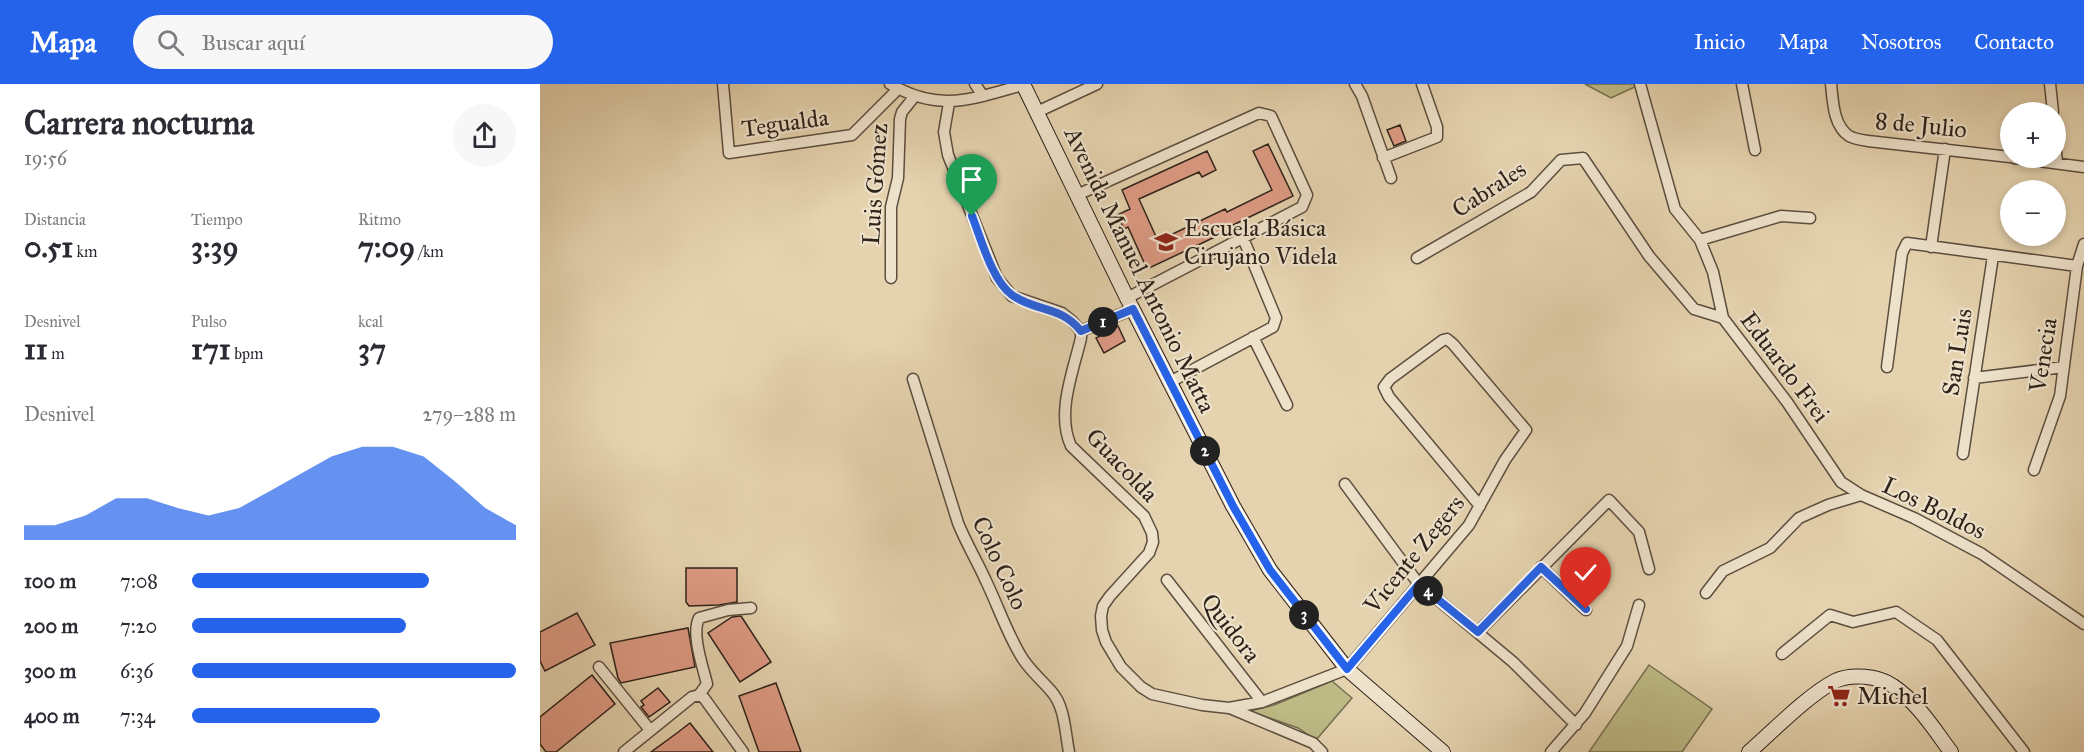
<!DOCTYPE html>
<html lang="es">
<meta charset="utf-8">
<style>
:root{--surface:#fff;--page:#f7f7f7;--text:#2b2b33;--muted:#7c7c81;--accent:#2563eb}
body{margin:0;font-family:"IM FELL Great Primer",serif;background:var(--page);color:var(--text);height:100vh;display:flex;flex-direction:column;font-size:22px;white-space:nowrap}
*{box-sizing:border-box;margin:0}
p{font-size:20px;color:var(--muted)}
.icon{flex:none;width:33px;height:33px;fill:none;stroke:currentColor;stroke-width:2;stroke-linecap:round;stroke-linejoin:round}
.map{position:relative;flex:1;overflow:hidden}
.side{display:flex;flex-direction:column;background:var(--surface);width:540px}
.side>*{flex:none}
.controls{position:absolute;left:1460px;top:18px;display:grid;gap:12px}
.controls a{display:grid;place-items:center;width:66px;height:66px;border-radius:50%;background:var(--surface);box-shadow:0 3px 9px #0003;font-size:30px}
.pin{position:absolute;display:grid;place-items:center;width:51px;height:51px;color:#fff;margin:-62px -26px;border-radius:50% 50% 50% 0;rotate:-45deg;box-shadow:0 0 6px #0007}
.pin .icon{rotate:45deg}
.km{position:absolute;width:30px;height:30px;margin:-15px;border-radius:50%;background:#222;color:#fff;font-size:16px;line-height:30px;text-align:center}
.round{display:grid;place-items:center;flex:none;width:63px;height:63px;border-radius:32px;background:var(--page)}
.summary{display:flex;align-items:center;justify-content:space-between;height:102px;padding:0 24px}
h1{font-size:33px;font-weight:700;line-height:45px}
.figures{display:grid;grid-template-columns:repeat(3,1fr);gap:9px;height:102px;padding:6px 24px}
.figures div{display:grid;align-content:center}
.figures b{font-size:30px;font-weight:700}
.figures small{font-size:16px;font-weight:400}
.figures p{font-size:16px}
.chart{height:168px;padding:12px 24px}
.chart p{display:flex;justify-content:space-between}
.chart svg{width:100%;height:108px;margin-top:6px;fill:var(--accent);opacity:.7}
ul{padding:0 24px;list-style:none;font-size:20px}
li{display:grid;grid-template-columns:96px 72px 1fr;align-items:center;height:45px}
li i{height:15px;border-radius:8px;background:var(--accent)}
header{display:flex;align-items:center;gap:36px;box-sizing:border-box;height:84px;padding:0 30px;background:var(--accent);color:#fff}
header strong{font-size:28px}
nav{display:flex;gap:33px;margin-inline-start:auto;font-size:21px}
.search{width:420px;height:54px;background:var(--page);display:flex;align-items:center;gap:15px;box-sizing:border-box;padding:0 21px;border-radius:33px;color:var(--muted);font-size:22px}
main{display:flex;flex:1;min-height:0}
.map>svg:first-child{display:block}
.green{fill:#bdba85;stroke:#766e50;stroke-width:1.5}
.building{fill:#df9c86;stroke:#2e221a;stroke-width:1.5}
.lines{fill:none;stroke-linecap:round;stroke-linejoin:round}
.street-casing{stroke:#5c4e3f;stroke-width:13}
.secondary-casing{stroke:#2e221a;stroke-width:16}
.street{stroke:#eee2cb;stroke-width:10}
.secondary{stroke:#eee2cb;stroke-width:14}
.route-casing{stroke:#fff;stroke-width:12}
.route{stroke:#2563eb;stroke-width:8}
.labels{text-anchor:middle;stroke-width:4.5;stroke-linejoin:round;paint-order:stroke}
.street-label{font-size:24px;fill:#2e221a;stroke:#eee2cb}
.poi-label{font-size:24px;fill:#2e221a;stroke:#eee2cb;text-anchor:start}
</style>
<header>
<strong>Mapa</strong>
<div class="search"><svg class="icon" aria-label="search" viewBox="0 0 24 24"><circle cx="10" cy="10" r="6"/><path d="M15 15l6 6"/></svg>Buscar aquí</div>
<nav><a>Inicio</a><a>Mapa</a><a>Nosotros</a><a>Contacto</a></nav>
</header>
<main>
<section class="side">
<div class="summary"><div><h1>Carrera nocturna</h1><p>19:56</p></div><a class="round"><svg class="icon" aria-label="share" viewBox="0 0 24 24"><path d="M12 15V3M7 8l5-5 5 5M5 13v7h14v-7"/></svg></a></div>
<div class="figures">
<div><p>Distancia</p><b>0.51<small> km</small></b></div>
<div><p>Tiempo</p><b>3:39</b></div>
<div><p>Ritmo</p><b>7:09<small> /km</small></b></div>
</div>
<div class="figures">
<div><p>Desnivel</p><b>11<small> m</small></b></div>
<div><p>Pulso</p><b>171<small> bpm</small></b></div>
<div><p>kcal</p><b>37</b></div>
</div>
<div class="chart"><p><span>Desnivel</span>279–288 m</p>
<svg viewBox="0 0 160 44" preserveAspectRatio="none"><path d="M0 44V38L10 38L20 34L30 27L40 27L50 31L60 34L70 31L80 24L90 17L100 10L110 6L120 6L130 10L140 20L150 31L160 38V44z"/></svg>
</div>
<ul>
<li><b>100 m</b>7:08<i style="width:73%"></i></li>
<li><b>200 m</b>7:20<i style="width:66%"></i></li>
<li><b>300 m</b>6:36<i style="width:100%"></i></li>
<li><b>400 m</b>7:34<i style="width:58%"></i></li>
</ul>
</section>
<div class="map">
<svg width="1544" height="668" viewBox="0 0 1544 668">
<rect width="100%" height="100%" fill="#e5d3af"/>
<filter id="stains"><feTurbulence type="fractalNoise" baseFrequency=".00333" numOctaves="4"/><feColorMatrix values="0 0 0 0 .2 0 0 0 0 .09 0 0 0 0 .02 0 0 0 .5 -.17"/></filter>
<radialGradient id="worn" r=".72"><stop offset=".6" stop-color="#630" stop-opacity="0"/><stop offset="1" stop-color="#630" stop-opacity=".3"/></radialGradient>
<path class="green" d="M1045,0H1101L1071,14Z
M1109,581L1172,625L1142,668H1049Z
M792,597L812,614L776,656L758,644L710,627L734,621Z"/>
<path class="building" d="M860,41L866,57L854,62L847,46Z
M728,60L753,112L693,141L694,144L607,185L588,143L584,145L577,131L590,125L582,106L667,67L676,86L662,93L659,88L599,115L618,157L685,125L687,128L732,106L713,67Z
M578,242L585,257L564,269L556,254Z
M146,484H197V518L179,521L149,522L146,518Z
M37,529L55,561L5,587L0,577V548Z
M201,532L231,578L200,598L168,549L192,533Z
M148,544L155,583L81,599L78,594L70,559Z
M52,591L75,620L16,668H6L0,660V633Z
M236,599L261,668H219L199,612Z
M118,604L130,618L109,633L101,623L104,621L101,617Z
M150,639L173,668H111L137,649Z"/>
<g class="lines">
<g class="street-casing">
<path id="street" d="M183,0L189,69L312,51L358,5
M350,0C400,29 431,15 483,1
M435,0L443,12
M815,0L822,12L851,94
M1100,0L1135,125L1160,156L1173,188L1183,234
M1202,0L1215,66
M1291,0C1293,17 1293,41 1309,52C1314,55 1322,56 1328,57L1470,73
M1510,0L1513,28
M409,19L404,48L408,71L457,194L472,212L522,229L532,237L541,247V254C533,288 516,329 531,362L604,432L612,449L613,458L609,469L570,512L563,522L561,532L562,546L566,558L581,583L601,603L612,610L662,621L689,624L722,618L807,585L929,441L965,376L986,346L913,260L907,255L903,256L850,295L844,303L849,313L940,422
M497,28L557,0
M1515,56L1517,79
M843,74L897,53V43L882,0
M1474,74L1544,83
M537,111L719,29L731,32L767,111L762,123L587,214
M1160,156L1241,132L1270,134
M1391,163L1405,65
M877,174L991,108L1021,76L1043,74L1109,172L1154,225L1183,234L1247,318L1301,398L1321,411
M351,194V123L358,94L360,35L362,28L374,13
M541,247L593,225
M713,253L747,321
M1347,283L1362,169L1367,159L1537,182
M1434,294L1524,283
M373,295L418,439C426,459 437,477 446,497C458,522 467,549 481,572C489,586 501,595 511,607C525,622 525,648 529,668
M630,298L733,243L736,234L703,154
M1423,370L1453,172
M1494,386L1520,312L1537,182L1544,160
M805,400L878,499L973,578L1036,641
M1001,483L1046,526
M627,496L722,618
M1166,509L1183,487L1230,464L1259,434L1288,421L1321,411L1374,434L1442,470L1544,540
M938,548L1069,416L1099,448L1109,485
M1242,570L1290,531L1313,538L1356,528L1397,556L1484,668
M59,583L110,646
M159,611L167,600C163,583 151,550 159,534L188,526L211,524
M159,611L164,614L203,668
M692,625L773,659L782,668
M84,668L152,613L159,611
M1011,668L1045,629L1087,562L1099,521"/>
</g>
<g class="secondary-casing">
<path id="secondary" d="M483,0L587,214L693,422L730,486L807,585L903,668
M1209,668C1233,647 1268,611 1295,597C1311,589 1339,592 1353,602C1377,618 1394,645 1411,668"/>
</g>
<use href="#street" class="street"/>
<use href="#secondary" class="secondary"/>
</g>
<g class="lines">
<g class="route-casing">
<path id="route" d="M432,132C441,154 452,197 472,211C496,228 520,221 541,247L593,225L693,422L730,486L807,585L879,500L938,548L1001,483L1046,525"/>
</g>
<use href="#route" class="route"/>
</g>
<defs>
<g id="school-bare" transform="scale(1.8)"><path d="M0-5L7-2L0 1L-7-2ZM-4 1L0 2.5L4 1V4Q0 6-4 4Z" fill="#8f2418" stroke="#eee2cb" stroke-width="2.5" paint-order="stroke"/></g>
<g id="supermarket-bare" transform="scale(1.8)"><path d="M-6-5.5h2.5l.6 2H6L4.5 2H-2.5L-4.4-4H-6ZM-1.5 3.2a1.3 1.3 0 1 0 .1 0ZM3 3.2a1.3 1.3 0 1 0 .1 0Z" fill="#8f2418" stroke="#eee2cb" stroke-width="2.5" paint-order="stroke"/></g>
</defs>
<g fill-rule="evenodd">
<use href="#school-bare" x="626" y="158"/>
<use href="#supermarket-bare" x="1299" y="612"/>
</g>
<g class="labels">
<g class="street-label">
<text transform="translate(245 39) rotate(-8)" y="8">Tegualda</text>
<text transform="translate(1381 41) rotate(6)" y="8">8 de Julio</text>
<text transform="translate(335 100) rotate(-86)" y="8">Luis Gómez</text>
<text transform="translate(949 105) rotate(-33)" y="8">Cabrales</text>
<text transform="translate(600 186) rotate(64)" y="8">Avenida Manuel Antonio Matta</text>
<text transform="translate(1417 268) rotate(-81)" y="8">San Luis</text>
<text transform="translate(1503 271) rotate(-81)" y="8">Venecia</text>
<text transform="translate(1245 283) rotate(53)" y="8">Eduardo Frei</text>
<text transform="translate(582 381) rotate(46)" y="8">Guacolda</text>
<text transform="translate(1394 424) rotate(26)" y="8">Los Boldos</text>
<text transform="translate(874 470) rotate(-51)" y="8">Vicente Zegers</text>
<text transform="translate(460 479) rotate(65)" y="8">Colo Colo</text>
<text transform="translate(691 544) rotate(52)" y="8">Quidora</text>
</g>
<g class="poi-label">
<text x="644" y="152">Escuela Básica<tspan x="644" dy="28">Cirujano Videla</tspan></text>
<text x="1317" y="620">Michel</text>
</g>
</g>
<rect width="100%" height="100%" filter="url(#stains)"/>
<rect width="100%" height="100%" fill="url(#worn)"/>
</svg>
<div class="controls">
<a>+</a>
<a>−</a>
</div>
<div class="pin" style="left:432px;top:132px;background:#1e9e55"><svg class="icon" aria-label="arrive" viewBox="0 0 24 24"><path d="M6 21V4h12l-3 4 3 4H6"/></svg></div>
<div class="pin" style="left:1046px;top:525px;background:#d93025"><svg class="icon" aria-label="check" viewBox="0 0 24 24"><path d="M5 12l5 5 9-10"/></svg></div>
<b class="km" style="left:563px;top:238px">1</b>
<b class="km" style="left:665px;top:367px">2</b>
<b class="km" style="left:764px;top:531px">3</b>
<b class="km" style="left:888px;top:507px">4</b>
</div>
</main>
